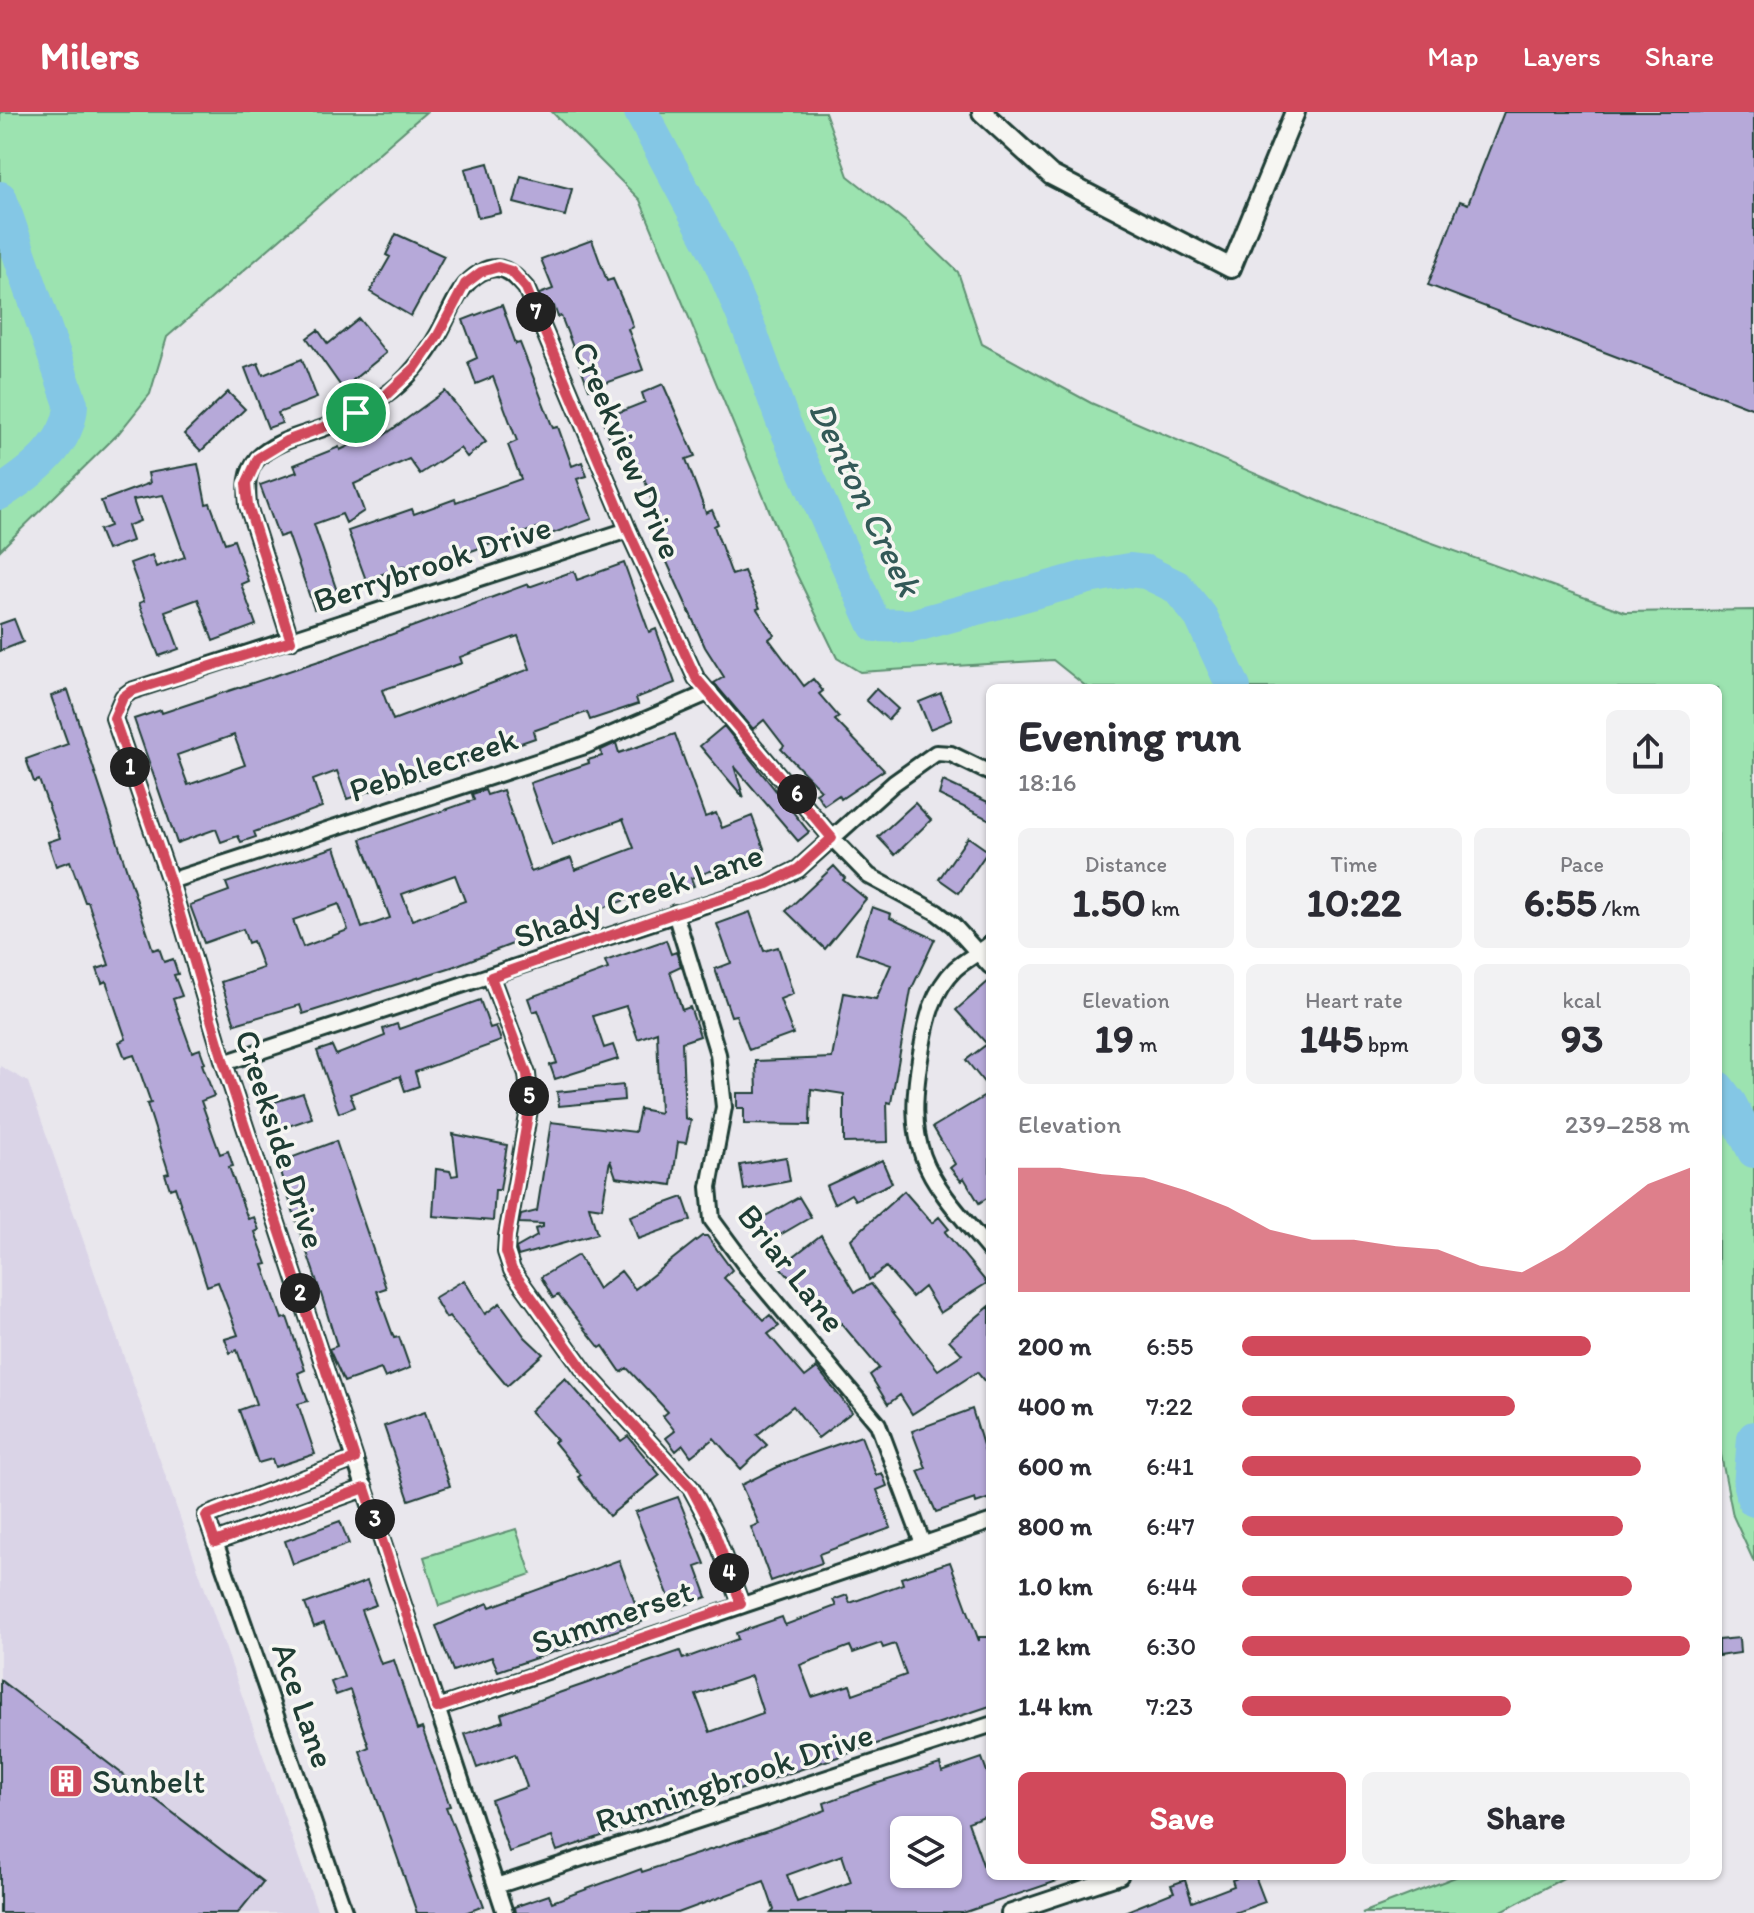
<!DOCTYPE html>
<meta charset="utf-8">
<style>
:root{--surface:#fff;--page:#f2f2f3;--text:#2b2b33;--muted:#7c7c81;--accent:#d1495b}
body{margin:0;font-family:Itim,sans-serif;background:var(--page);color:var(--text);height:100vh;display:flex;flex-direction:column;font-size:30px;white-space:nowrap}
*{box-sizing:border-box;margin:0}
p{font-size:26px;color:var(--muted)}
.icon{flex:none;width:44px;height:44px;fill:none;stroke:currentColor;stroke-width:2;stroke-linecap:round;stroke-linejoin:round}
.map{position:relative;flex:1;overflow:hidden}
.drawer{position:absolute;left:986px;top:572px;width:736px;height:1196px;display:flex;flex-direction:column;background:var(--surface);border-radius:12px;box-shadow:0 2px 6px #0004}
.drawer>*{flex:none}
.buttons{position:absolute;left:890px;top:1704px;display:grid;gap:16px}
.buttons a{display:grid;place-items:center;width:72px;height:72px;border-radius:12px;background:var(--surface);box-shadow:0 2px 6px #0004;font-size:40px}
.pin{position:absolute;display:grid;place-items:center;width:68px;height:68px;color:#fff;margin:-34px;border:4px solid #fff;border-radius:50%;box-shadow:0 2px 8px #0007}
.km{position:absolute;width:40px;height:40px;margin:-20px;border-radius:50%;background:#222;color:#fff;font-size:22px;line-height:40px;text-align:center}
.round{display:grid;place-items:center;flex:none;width:84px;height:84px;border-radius:12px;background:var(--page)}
.head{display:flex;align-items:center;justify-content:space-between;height:136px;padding:0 32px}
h1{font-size:44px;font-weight:700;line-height:60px}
.figures{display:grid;grid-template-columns:repeat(3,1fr);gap:12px;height:136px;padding:8px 32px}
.figures div{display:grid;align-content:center;border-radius:12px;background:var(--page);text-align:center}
.figures b{font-size:40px;font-weight:700}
.figures small{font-size:22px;font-weight:400}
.figures p{font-size:22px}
.chart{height:224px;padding:16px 32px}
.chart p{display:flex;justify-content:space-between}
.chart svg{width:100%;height:144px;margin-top:8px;fill:var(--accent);opacity:.7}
.action{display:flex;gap:16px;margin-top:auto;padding:16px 32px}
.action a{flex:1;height:92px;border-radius:12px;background:var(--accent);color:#fff;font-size:32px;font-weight:700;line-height:92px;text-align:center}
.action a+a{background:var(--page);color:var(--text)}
ul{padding:0 32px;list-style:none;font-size:26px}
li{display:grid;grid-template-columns:128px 96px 1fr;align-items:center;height:60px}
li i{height:20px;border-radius:10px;background:var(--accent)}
header{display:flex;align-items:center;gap:48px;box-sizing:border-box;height:112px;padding:0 40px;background:var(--accent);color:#fff}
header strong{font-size:38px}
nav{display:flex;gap:44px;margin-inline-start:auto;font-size:28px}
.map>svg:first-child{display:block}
.built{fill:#dad4e7}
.green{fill:#9ce3b0;stroke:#5e9072;stroke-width:2}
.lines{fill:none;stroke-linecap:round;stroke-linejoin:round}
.river{stroke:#84c7e5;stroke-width:34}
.building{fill:#b6a9d9;stroke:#1f3d34;stroke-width:2;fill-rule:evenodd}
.minor-casing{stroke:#1f3d34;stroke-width:20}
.tertiary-casing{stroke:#1f3d34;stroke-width:24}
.minor{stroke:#f6f6f2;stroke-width:14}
.tertiary{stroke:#f6f6f2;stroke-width:18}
.route-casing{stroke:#fff;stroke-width:16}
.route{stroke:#d1495b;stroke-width:10}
.labels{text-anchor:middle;stroke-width:7;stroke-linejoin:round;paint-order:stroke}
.street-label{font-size:34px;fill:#1f3d34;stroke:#f6f6f2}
.poi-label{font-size:34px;fill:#1f3d34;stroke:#f6f6f2;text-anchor:start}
.water-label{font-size:36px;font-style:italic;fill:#335957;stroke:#f6f6f2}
</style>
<header>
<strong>Milers</strong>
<nav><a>Map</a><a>Layers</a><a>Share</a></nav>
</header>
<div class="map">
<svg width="1754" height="1801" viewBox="0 0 1754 1801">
<rect width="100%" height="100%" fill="#e9e7ed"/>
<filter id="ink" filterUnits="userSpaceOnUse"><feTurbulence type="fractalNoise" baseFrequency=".0125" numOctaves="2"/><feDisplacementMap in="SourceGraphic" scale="16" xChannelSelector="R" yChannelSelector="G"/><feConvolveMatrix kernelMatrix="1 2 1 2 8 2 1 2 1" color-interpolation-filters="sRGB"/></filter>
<g filter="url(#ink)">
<path class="built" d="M0,954L28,970L318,1801H0Z"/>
<path class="green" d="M0,0H426L167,225L150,282L118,322L0,438Z
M552,0H825L848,64L906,110L958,160L982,232L1091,291L1335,396L1625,500L1754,498V1450L1733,1404L1718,1328V576H1088L1053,548L860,560L837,546L792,453L640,88Z
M516,1417L531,1462L439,1494L424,1445Z
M1458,1764H1567L1498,1801H1362Z"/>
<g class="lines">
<path class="river" d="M641,0L717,142L750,219L782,307L875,513L912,514L1088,465L1129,458L1146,460L1177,475L1201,505L1234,576
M0,86L71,292C70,332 31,361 0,381
M1718,976L1730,992L1754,1039
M1754,1326L1750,1374L1754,1388"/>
</g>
<path class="building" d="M1504,0H1754V297L1428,173L1460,89L1468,92Z
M488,51L501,101L478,106L465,57Z
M521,64L572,77L565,104L514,91Z
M396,122L444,144L411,204L370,180L390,145L386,143Z
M592,128L607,169L613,167L628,201L633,215L628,217L643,258L589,277L561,204L558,205L554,194L546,197L539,182L553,177L541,147Z
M502,193L516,232L520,231L553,316L558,315L572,354L582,350L587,364L577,367L592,407L543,425L540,415L408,461L405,454L366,468L348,419L412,397L414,402L455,387L456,390L521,367L508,333L517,329L493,265L476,272L468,250L477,246L463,208Z
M359,207L386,241L353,268L356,272L345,280L307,226L318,218L328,232Z
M302,247L317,286L278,301L282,311L268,316L245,256L258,251L263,263Z
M663,272L695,344L686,347L706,401L712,398L718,412L714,414L732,463L744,459L760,496L757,497L774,523L769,527L804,574L813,567L823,579L819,582L839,605L835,608L884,658L841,687L839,683L824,693L816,681L821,678L781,637L784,634L764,608L753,617L714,571L724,565L705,535L654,421L662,418L643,363L637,365L623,326L612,331L602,307L645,290L642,281Z
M445,279L486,330L467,345L460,336L420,362L409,347L354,372L364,399L346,411L342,402L314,412L340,488L314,497L288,422L279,425L260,373L297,360L294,353L339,335L340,338L376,321L379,327Z
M228,280L245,297L201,339L184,322Z
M198,352L206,392L210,391L225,431L234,428L248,469L241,472L256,513L213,529L198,487L165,499L179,537L159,544L139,491L144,489L130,451L152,443L156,455L185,445L163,383L133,388L140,409L127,414L132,429L107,438L99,418L110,414L101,389L150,371L148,361Z
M624,451L649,520L656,517L675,571L636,586L638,592L590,608L587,600L533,619L535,626L386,678L385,674L347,687L337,659L313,668L322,695L254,720L256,725L241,730L238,724L221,730L216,717L177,731L134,607L161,598L162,601L325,547L528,472L529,475L574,459L577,468ZM518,524L530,557L393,608L382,578L462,551L460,545ZM234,623L245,653L188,673L177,643Z
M14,507L23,530L0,539V512Z
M876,577L898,597L888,608L866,588Z
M68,578L153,838L159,836L164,850L173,847L178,862L174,863L182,884L173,887L192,940L200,937L205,951L202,952L214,984L201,989L220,1042L228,1039L233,1054L229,1055L248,1107L254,1105L259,1118L255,1120L267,1152L263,1153L282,1207L287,1205L305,1258L298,1261L308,1289L298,1292L315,1342L275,1355L272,1347L258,1351L239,1298L256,1292L237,1238L230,1241L225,1227L238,1223L218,1170L207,1174L175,1075L170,1077L165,1062L169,1061L147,992L151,991L134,943L125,946L119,930L126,927L106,869L102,871L97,857L109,853L88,790H85L70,749L56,754L48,730L60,726L39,668L34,670L26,647L68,632L51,584Z
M941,581L952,608L930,617L919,590Z
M724,614L809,720L798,729L734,654L744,686L700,634Z
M675,622L705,705L716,701L722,716L752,704L765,739L691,766L694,774L653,788L650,779L589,801L591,808L515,831L452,855L303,902L300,893L235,912L221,870L263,856L253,829L248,831L243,817L204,831L190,793L229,779L226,771L335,735L362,816L390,806L361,727L474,688L472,682L485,678L487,683L503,678L531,760L571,746L575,758L634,736L623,707L552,733L530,671L589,651L588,648L602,644L601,638L616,631L619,641ZM455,763L465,789L412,808L402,782ZM339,792L348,818L303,835L293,808Z
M943,669L990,691V708L939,683Z
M915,691L931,708L895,743L878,725Z
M968,725L988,739L959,781L939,767Z
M834,754L845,766L843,768L866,787L825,837L786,799Z
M872,795L891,802L890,806L935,827L911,878L891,991L887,990L888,1030L844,1031V982L811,977L810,1013L744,1012V996H737V981H757L756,949L832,946L844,881L876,887L891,853L856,841Z
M750,800L764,839L778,835L783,850L793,882L780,887L793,922L749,938L736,903L731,904L715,857L731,851L717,812Z
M666,828L671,842L676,840L681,854L670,859L682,898L690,895L700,924L682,930L685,1006L691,1008L686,1031L678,1030L672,1073L616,1065L610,1048L602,1096L589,1094L597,1122L518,1144L516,1136L537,1124L535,1117L543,1115V1112L519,1111L521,1103L537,1099L551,1010L635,1020L640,997L660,1001L657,920L638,927L626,894L593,904L604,936L613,933L618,947L555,967L550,953L557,951L538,898L533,900L528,886L608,857L605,849Z
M990,868V978L966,948L987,932L956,898Z
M480,888L490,916L496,914L501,929L415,960L419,974L405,979L400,964L350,982L355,995L339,1001L317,939L332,934L336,943L385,924L383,917L397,912L399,917Z
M623,973L624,988L559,994L557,980Z
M303,981L312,1006L271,1020L262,994Z
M990,981V1084L979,1091L964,1066L961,1069L950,1056L955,1052L933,1015Z
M453,1022L507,1033L500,1078H495L493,1109L433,1104L436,1057L450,1059L452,1064L458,1063Z
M336,1029L386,1176L377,1179L394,1226L399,1225L410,1256L385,1266L381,1257L344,1270L329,1237L337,1234L322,1185L277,1051Z
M786,1045L790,1069L744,1078L740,1053Z
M882,1048L892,1071L855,1088L851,1082L834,1092L826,1074Z
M904,1079L932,1111L939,1105L949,1117L945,1120L987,1171L940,1201L924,1175L912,1185L886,1155L869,1168L851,1127Z
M683,1085L691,1108L638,1127L630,1104Z
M799,1085L811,1105L768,1130L755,1110Z
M821,1123L855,1180L871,1172L938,1258L962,1242L949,1228L990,1194V1276L977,1260L912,1302L900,1283L888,1292L870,1263L879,1256L841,1211L835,1216L780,1155Z
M702,1124H707L732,1158L724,1166L764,1208L770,1203L779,1214L768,1222L805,1265L817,1256L852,1300L818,1326L793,1294L757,1323L767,1333L741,1357L714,1326L691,1344L683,1333L676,1339L666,1326L675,1319L663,1304L668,1300L627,1256L621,1260L603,1234L600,1236L558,1183L553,1186L541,1165L578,1143L598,1177L621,1159L635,1177Z
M464,1168L485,1202L500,1191L525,1225L543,1242L507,1274L449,1204L446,1206L434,1186Z
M565,1266L621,1329L628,1324L660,1363L609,1404L578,1365L581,1363L554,1330L557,1328L530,1299Z
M972,1297L990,1356V1386L976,1391L975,1387L936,1400L918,1359L926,1356L912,1319Z
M425,1300L450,1374L409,1388L384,1314Z
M861,1324L876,1363L882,1361L887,1374L877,1378L891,1416L819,1442L822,1451L771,1469L751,1415L759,1412L741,1373L788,1350Z
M678,1385L705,1452L696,1455L707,1485L674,1497L635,1400Z
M340,1409L349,1432L293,1452L285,1429Z
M619,1448L642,1510L498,1559L492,1545L453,1559L436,1514L488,1491L490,1495Z
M950,1450L979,1529V1525H990V1594L557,1739L552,1725L509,1740L491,1688L527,1675L515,1642L477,1656L465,1622L503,1609L501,1602L547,1585L680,1539L683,1547L738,1527L736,1521L782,1505L785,1513L836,1494L833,1488L847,1483L850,1491L903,1472L901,1466ZM881,1531L883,1536L895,1532L906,1563L853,1582L850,1573L812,1585L800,1553L850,1534L853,1541ZM751,1564L763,1601L710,1620L696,1583Z
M367,1469L376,1493L361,1498L381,1552L394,1548L417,1618L422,1616L450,1694L446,1695L484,1794L465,1801H417L360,1639L369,1635L350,1578L336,1583L331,1570L344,1565L324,1511L314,1515L305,1492Z
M1739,1526L1740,1541L1718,1544V1528Z
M0,1568L263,1770L238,1801H0Z
M982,1646L990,1668V1702L968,1710L987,1764L1066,1766L963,1801H771L774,1798L764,1769L678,1801H515L514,1795L549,1783L552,1790L641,1757L642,1760L771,1718L826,1698L824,1691L875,1672L940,1652L942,1660ZM891,1718H948V1762H904V1753ZM842,1743L851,1770L797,1790L787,1763Z
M1243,1764H1255L1265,1790L1234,1801H1122L1174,1780L1171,1773L1185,1768L1192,1790L1234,1774L1232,1768Z"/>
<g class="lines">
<g class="minor-casing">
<path id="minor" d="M291,529L248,394C247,378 245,361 257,347C275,328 306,323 329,314C348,306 366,296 383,285C406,270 426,244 439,221C451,200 458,173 480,161C500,149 513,161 526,176L628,418L696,566L832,726L869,764L936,800L953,813L990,854
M170,769L585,634L710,580
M675,801L718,942L721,968L724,995L709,1075L712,1108L746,1154L878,1312L923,1432
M990,832C979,841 965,848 955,857C933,879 927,906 922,935C903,1041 924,1061 990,1139
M491,865L527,962L530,992L507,1124L506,1140L512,1158L586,1261L691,1376L714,1419L741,1492
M224,951L768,772L798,757L894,671L936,641L951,642L990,661
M215,1430L365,1376
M437,1596L990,1410
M496,1774L990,1613
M345,1801L206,1404L355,1347
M505,1801L224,951L170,769L114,606L123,585L131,579L628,418
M1009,1801L1120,1764"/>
</g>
<g class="tertiary-casing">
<path id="tertiary" d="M982,0L1051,63L1231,156L1295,0"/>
</g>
<use href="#minor" class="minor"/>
<use href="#tertiary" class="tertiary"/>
</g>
</g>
<g class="lines" filter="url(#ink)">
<g class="route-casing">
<path id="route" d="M498,155L511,159L526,176L628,418L696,566L832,726L798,757L768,772L675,801L491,865L527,962L530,992L507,1124L506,1140L512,1158L586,1261L691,1376L714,1419L741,1492L437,1596L365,1376L215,1430L206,1404L355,1347L224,951L170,769L114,606L123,585L131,579L291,529L248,394L246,372L258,346L286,329L327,314L386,283L415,256L438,223L465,172L481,160Z"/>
</g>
<use href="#route" class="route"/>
</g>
<defs>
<g id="building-square" transform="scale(1.8)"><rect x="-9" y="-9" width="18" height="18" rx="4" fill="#d1495b" stroke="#f6f6f2"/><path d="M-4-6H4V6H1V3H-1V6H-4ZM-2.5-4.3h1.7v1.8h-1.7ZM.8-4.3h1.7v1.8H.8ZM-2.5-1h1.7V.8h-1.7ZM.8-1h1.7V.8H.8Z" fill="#fff"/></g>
</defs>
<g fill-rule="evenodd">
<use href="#building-square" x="66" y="1669"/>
</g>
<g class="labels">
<g class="street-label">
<text transform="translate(628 338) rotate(67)" y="12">Creekview Drive</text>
<text transform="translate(432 451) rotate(-18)" y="12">Berrybrook Drive</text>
<text transform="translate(433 652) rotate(-18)" y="12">Pebblecreek</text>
<text transform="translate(638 783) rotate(-19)" y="12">Shady Creek Lane</text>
<text transform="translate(281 1027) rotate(72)" y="12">Creekside Drive</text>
<text transform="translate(792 1156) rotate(52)" y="12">Briar Lane</text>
<text transform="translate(612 1504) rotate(-19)" y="12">Summerset</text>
<text transform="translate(304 1593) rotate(71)" y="12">Ace Lane</text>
<text transform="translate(734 1665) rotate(-18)" y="12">Runningbrook Drive</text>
</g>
<g class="poi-label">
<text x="92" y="1681">Sunbelt</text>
</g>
<g class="water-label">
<text transform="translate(866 386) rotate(64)" y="13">Denton Creek</text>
</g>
</g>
</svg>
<div class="buttons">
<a><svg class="icon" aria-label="layers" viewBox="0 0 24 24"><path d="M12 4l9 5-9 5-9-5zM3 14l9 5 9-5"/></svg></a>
</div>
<div class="pin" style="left:356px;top:301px;background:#1e9e55"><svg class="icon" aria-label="arrive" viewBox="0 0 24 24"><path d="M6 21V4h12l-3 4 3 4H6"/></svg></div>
<b class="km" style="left:130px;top:655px">1</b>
<b class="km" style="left:300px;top:1181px">2</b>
<b class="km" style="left:375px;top:1407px">3</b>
<b class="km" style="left:729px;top:1461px">4</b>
<b class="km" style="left:529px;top:984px">5</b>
<b class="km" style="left:797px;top:682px">6</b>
<b class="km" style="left:536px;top:200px">7</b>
<section class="drawer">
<div class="head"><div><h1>Evening run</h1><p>18:16</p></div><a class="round"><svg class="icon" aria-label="share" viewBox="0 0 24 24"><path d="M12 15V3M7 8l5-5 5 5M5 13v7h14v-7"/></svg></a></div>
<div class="figures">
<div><p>Distance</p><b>1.50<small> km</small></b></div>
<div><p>Time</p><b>10:22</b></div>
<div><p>Pace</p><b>6:55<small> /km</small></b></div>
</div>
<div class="figures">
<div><p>Elevation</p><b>19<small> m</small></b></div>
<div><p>Heart rate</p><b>145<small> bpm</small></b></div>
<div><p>kcal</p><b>93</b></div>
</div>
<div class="chart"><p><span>Elevation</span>239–258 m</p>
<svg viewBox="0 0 160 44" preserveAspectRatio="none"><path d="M0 44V6L10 6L20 8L30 9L40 13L50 18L60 25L70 28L80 28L90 30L100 31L110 36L120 38L130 31L140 21L150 11L160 6V44z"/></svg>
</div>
<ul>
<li><b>200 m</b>6:55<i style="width:78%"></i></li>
<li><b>400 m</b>7:22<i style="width:61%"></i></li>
<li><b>600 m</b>6:41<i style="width:89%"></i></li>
<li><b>800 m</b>6:47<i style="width:85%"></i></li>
<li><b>1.0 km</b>6:44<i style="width:87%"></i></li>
<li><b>1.2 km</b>6:30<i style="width:100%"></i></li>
<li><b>1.4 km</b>7:23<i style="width:60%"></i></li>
</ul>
<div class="action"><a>Save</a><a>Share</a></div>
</section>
</div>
